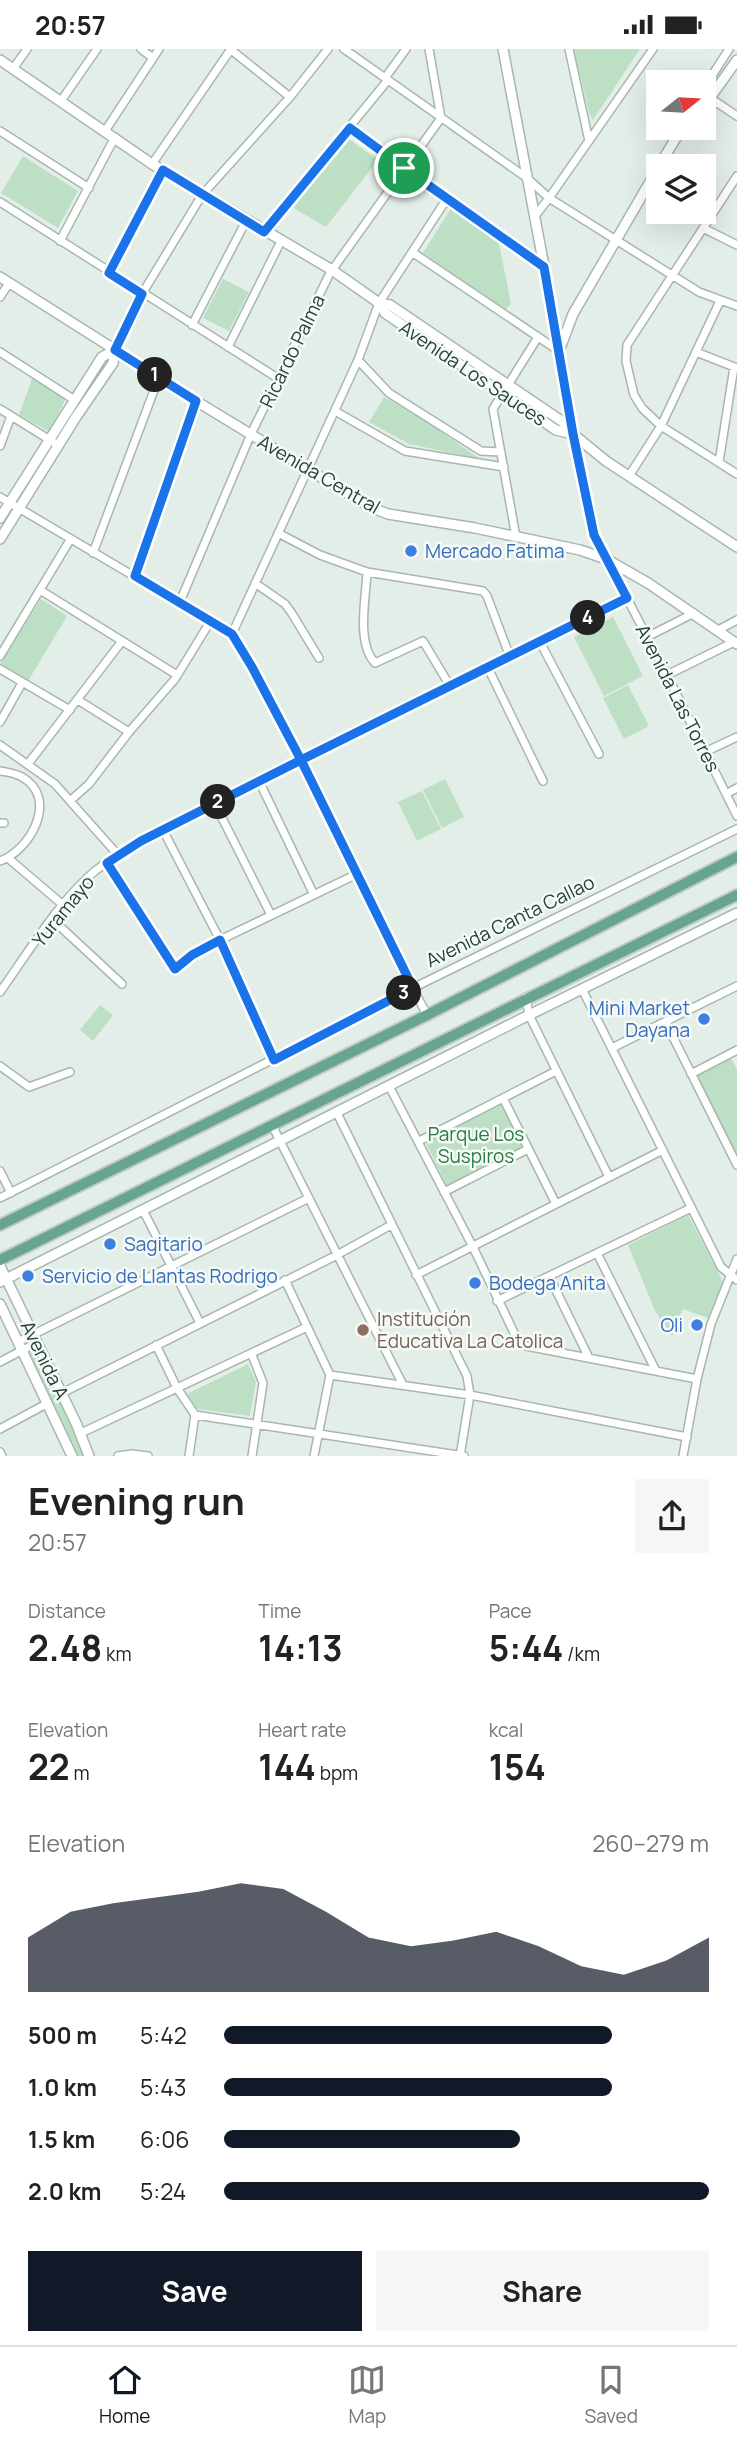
<!DOCTYPE html>
<meta charset="utf-8">
<style>
:root{--surface:#fff;--page:#f6f6f6;--text:#222;--muted:#767676;--line:#e0e0e0;--accent:#111827}
body{margin:0;font-family:Manrope,sans-serif;background:var(--page);color:var(--text);height:100vh;display:flex;flex-direction:column;font-size:26px;white-space:nowrap}
*{box-sizing:border-box;margin:0}
p{font-size:23px;color:var(--muted)}
.icon{flex:none;width:38px;height:38px;fill:none;stroke:currentColor;stroke-width:2;stroke-linecap:round;stroke-linejoin:round}
.map{position:relative;height:1407px;overflow:hidden}
.side{display:flex;flex-direction:column;background:var(--surface);flex:1}
.side>*{flex:none}
.needle{width:46px;rotate:72deg}
.fabs{position:absolute;left:646px;top:21px;display:grid;gap:14px}
.fabs a{display:grid;place-items:center;width:70px;height:70px;border-radius:0px;background:var(--surface);box-shadow:0 7px 28px #0002;font-size:35px}
.pin{position:absolute;display:grid;place-items:center;width:60px;height:60px;color:#fff;margin:-30px;border:4px solid #fff;border-radius:50%;box-shadow:0 2px 7px #0007}
.km{position:absolute;width:35px;height:35px;margin:-18px;border-radius:50%;background:#222;color:#fff;font-size:19px;line-height:35px;text-align:center}
.round{display:grid;place-items:center;flex:none;width:74px;height:74px;border-radius:0px;background:var(--page)}
.overview{display:flex;align-items:center;justify-content:space-between;height:119px;padding:0 28px}
h1{font-size:38px;font-weight:700;line-height:52px}
.metrics{display:grid;grid-template-columns:repeat(3,1fr);gap:10px;height:119px;padding:7px 28px}
.metrics div{display:grid;align-content:center}
.metrics b{font-size:35px;font-weight:700}
.metrics small{font-size:19px;font-weight:400}
.metrics p{font-size:19px}
.chart{height:196px;padding:14px 28px}
.chart p{display:flex;justify-content:space-between}
.chart svg{width:100%;height:126px;margin-top:7px;fill:var(--accent);opacity:.7}
.button{display:flex;gap:14px;margin-top:auto;padding:14px 28px}
.button a{flex:1;height:80px;border-radius:0px;background:var(--accent);color:#fff;font-size:28px;font-weight:700;line-height:80px;text-align:center}
.button a+a{background:var(--page);color:var(--text)}
ul{padding:0 28px;list-style:none;font-size:23px}
li{display:grid;grid-template-columns:112px 84px 1fr;align-items:center;height:52px}
li i{height:18px;border-radius:9px;background:var(--accent)}
.status{display:flex;justify-content:space-between;align-items:center;height:49px;padding:0 35px;background:var(--surface);direction:ltr}
.status svg{height:19px;fill:currentColor}
.dock{display:flex;justify-content:space-around;align-items:center;height:98px;border-top:2px solid var(--line);background:var(--surface);font-size:19px;color:var(--muted)}
.dock a{display:grid;justify-items:center;gap:4px}
.dock .on{color:var(--accent)}
.map>svg:first-child{display:block}
.green{fill:#bde0c4}
.lines{fill:none;stroke-linecap:round;stroke-linejoin:round}
.minor-casing{stroke:#a6b7b0;stroke-width:10}
.tertiary-casing{stroke:#a6b7b0;stroke-width:12}
.primary-casing{stroke:#c1cac7;stroke-width:14}
.minor{stroke:#fff;stroke-width:7}
.tertiary{stroke:#fff;stroke-width:9}
.primary{stroke:#67a592;stroke-width:10}
.route-casing{stroke:#fff;stroke-width:14}
.route{stroke:#1a73e8;stroke-width:9}
.shop-dot{fill:#3f7fe0;stroke:#f5faf7;stroke-width:2.5}
.education-dot{fill:#8d6e63;stroke:#f5faf7;stroke-width:2.5}
.labels{text-anchor:middle;stroke-width:5;stroke-linejoin:round;paint-order:stroke}
.street-label{font-size:19px;fill:#234137;stroke:#f5faf7}
.shop-label{font-size:19px;fill:#366cbe;stroke:#f5faf7;text-anchor:start}
.park-label{font-size:19px;fill:#2b7a45;stroke:#f5faf7}
.education-label{font-size:19px;fill:#785e54;stroke:#f5faf7;text-anchor:start}
</style>
<div class="status"><b>20:57</b><svg viewBox="0 0 49 12"><path d="M0 12V9h3v3zM5 12V6h3v6zM10 12V3h3v9zM15 12V0h3v12zM26 1h20v11H26zM47 4h2v5h-2z"/></svg></div>
<div class="map">
<svg width="737" height="1407" viewBox="0 0 737 1407">
<rect width="100%" height="100%" fill="#e4eee9"/>
<path class="green" d="M574,0H640L593,71L589,64Z
M349,90L378,111L326,178L292,158Z
M23,107L78,142L58,179L1,144Z
M451,159L499,194L511,255L505,261L423,204Z
M223,230L249,243L229,282L203,269Z
M33,327L66,349L50,383L19,366Z
M384,348L424,371L480,410L409,395L369,373Z
M41,550L67,567L28,632L0,614Z
M613,568L643,627L604,647L574,588Z
M628,636L649,677L624,690L603,649Z
M445,730L464,768L442,779L423,741Z
M422,742L441,780L417,792L398,753Z
M100,956L113,966L93,992L80,981Z
M730,1007L737,1021V1108L696,1025Z
M504,1053L526,1099L448,1139L425,1092Z
M688,1166L723,1233L708,1269L683,1260L672,1287L655,1262L628,1196Z
M36,1300L77,1383L84,1407H77L28,1304Z
M248,1315L256,1333L250,1367L197,1360L187,1345Z"/>
<g class="lines">
<g class="minor-casing">
<path id="minor" d="M141,0L153,9
M230,0L290,48
M344,0L527,129L549,149L699,243L737,257
M569,0L589,92
M13,20L27,0
M385,29L406,0
M704,39L729,0
M710,49L737,67
M61,52L97,0
M350,79L446,151L544,217
M0,82L89,139
M105,82L159,0
M152,115L231,0
M737,127L627,296L626,312L634,346L642,359L661,377L737,425
M0,153L279,330
M535,167L549,149L653,0
M703,179L737,196
M264,182L388,31
M60,192L115,88
M412,203L559,302
M109,224L163,121
M0,248L9,234
M192,276L246,172
M228,298L281,192
M115,301L142,245L202,146L290,48L328,0
M0,303L73,350
M696,303L737,319
M358,311L389,344L481,402L501,403
M0,360L58,396
M335,362L405,402L504,418
M0,397L11,367
M719,413L734,318
M629,427L661,377L720,252
M0,448L232,585C308,706 360,840 427,966
M278,484L320,506L367,523L483,542L487,547L510,608
M516,488L493,360L538,288
M93,504L159,328
M607,511L667,626L737,767
M367,523C366,548 356,594 375,614L423,592L450,637
M135,527L196,352
M255,534L285,555L291,563L319,609
M40,541L177,626
M179,555L251,385L330,224L441,69L429,0
M718,581L737,571
M232,585L358,311L379,254L446,151
M647,588L694,564
M540,593L599,705
M0,607L70,491
M488,619L543,732
M0,620L70,661
M667,626L734,593
M78,651L129,683
M0,673L22,634
M0,696L55,735L118,806
M705,703L737,688
M28,715L122,592
M0,722C7,723 15,724 22,728C59,749 31,801 0,812
M259,732L314,846
M726,745L737,739
M70,752L89,735L129,683L175,630L210,573
M215,755L271,866
M0,774H4
M163,781L220,891L274,1011
M8,809L63,856
M107,814L175,920L192,906L220,891L357,825
M53,871L122,935
M582,940L721,1218L737,1231
M0,943C28,904 58,853 95,822C109,811 125,801 141,792L627,549
M526,948L529,966L609,1128
M666,974L737,1116
M612,999L737,937
M0,1017L29,1038L70,1023
M691,1025L737,1001
M389,1037L473,1198L517,1290L526,1297L697,1330
M503,1049L556,1155
M337,1064L467,1327L470,1346L460,1407
M272,1076L403,1336
M419,1092L556,1022
M0,1122L11,1144
M444,1143L528,1100
M0,1149L413,939L737,780
M143,1161L200,1274
M597,1204L656,1322
M416,1226L663,1101
M549,1227L589,1309
M285,1231L330,1326L314,1407
M497,1252L691,1159
M18,1293L309,1149
M156,1296L177,1339L195,1366L189,1407
M252,1306L263,1334L252,1407
M0,1313L36,1294
M330,1326L470,1346L687,1388
M62,1344L337,1206L391,1176
M195,1366L464,1407
M0,1380L48,1354
M81,1384L307,1278
M0,1403L2,1407
M118,1407L132,1405L148,1407
M683,1407L697,1330L711,1275L737,1210"/>
</g>
<g class="tertiary-casing">
<path id="tertiary" d="M503,0L544,217L573,385L594,487L606,510
M0,11L152,115L332,221L379,254L390,256L563,373L573,385L606,412L737,498
M704,50L710,49L737,11
M659,117L682,79
M0,228L196,352L370,458L388,465L475,479L580,501L606,510L648,534L737,595
M379,254L385,264L556,381L573,385
M561,297L573,265L658,119
M0,469L102,308L115,301
M0,490L76,368L113,314L115,301
M0,1217L76,1374L89,1407
M0,1233L529,966L737,864
M0,1255L72,1407"/>
</g>
<g class="primary-casing">
<path id="primary" d="M0,1176L427,966L737,808
M0,1211L737,846"/>
</g>
<use href="#minor" class="minor"/>
<use href="#tertiary" class="tertiary"/>
<use href="#primary" class="primary"/>
</g>
<g class="lines">
<g class="route-casing">
<path id="route" d="M404,119L350,79L264,183L163,121L109,224L142,245L115,301L196,352L135,527L232,585L252,618L301,711L141,792L107,814L175,920L192,906L220,891L274,1011L413,939L301,711L627,549L594,486L573,385L544,218L404,119"/>
</g>
<use href="#route" class="route"/>
</g>
<g class="shop-dot">
<circle cx="411" cy="502" r="7"/>
<circle cx="704" cy="970" r="7"/>
<circle cx="110" cy="1195" r="7"/>
<circle cx="28" cy="1227" r="7"/>
<circle cx="475" cy="1234" r="7"/>
<circle cx="697" cy="1276" r="7"/>
</g>
<circle class="education-dot" cx="363" cy="1281" r="7"/>
<g class="labels">
<g class="street-label">
<text transform="translate(292 302) rotate(-64)" y="7">Ricardo Palma</text>
<text transform="translate(473 324) rotate(34)" y="7">Avenida Los Sauces</text>
<text transform="translate(319 425) rotate(30)" y="7">Avenida Central</text>
<text transform="translate(678 649) rotate(63)" y="7">Avenida Las Torres</text>
<text transform="translate(63 862) rotate(-51)" y="7">Yuramayo</text>
<text transform="translate(510 872) rotate(-26)" y="7">Avenida Canta Callao</text>
<text transform="translate(45 1311) rotate(64)" y="7">Avenida A</text>
</g>
<g class="shop-label">
<text x="425" y="509">Mercado Fatima</text>
<text x="690" y="966" text-anchor="end">Mini Market<tspan x="690" dy="22">Dayana</tspan></text>
<text x="124" y="1202">Sagitario</text>
<text x="42" y="1234">Servicio de Llantas Rodrigo</text>
<text x="489" y="1241">Bodega Anita</text>
<text x="683" y="1283" text-anchor="end">Oli</text>
</g>
<g class="park-label">
<text x="476" y="1092">Parque Los<tspan x="476" dy="22">Suspiros</tspan></text>
</g>
<g class="education-label">
<text x="377" y="1277">Institución<tspan x="377" dy="22">Educativa La Catolica</tspan></text>
</g>
</g>
</svg>
<div class="fabs">
<a><svg class="needle" viewBox="-14 -14 28 28"><path d="M0-13l5 13h-10z" fill="#e53935"/><path d="M0 13l5-13h-10z" fill="#767676"/></svg></a>
<a><svg class="icon" aria-label="layers" viewBox="0 0 24 24"><path d="M12 4l9 5-9 5-9-5zM3 14l9 5 9-5"/></svg></a>
</div>
<div class="pin" style="left:404px;top:119px;background:#1e9e55"><svg class="icon" aria-label="arrive" viewBox="0 0 24 24"><path d="M6 21V4h12l-3 4 3 4H6"/></svg></div>
<b class="km" style="left:155px;top:326px">1</b>
<b class="km" style="left:218px;top:753px">2</b>
<b class="km" style="left:404px;top:944px">3</b>
<b class="km" style="left:588px;top:569px">4</b>
</div>
<section class="side">
<div class="overview"><div><h1>Evening run</h1><p>20:57</p></div><a class="round"><svg class="icon" aria-label="share" viewBox="0 0 24 24"><path d="M12 15V3M7 8l5-5 5 5M5 13v7h14v-7"/></svg></a></div>
<div class="metrics">
<div><p>Distance</p><b>2.48<small> km</small></b></div>
<div><p>Time</p><b>14:13</b></div>
<div><p>Pace</p><b>5:44<small> /km</small></b></div>
</div>
<div class="metrics">
<div><p>Elevation</p><b>22<small> m</small></b></div>
<div><p>Heart rate</p><b>144<small> bpm</small></b></div>
<div><p>kcal</p><b>154</b></div>
</div>
<div class="chart"><p><span>Elevation</span>260–279 m</p>
<svg viewBox="0 0 160 44" preserveAspectRatio="none"><path d="M0 44V25L10 16L20 13L30 11L40 9L50 6L60 8L70 16L80 25L90 28L100 26L110 23L120 28L130 35L140 38L150 33L160 25V44z"/></svg>
</div>
<ul>
<li><b>500 m</b>5:42<i style="width:80%"></i></li>
<li><b>1.0 km</b>5:43<i style="width:80%"></i></li>
<li><b>1.5 km</b>6:06<i style="width:61%"></i></li>
<li><b>2.0 km</b>5:24<i style="width:100%"></i></li>
</ul>
<div class="button"><a>Save</a><a>Share</a></div>
</section>
<nav class="dock">
<a class="on"><svg class="icon" aria-label="home" viewBox="0 0 24 24"><path d="M3 11l9-7 9 7M6 9v11h12V9"/></svg>Home</a>
<a><svg class="icon" aria-label="map" viewBox="0 0 24 24"><path d="M3 6l6-2 6 2 6-2v14l-6 2-6-2-6 2zM9 4v14M15 6v14"/></svg>Map</a>
<a><svg class="icon" aria-label="saved" viewBox="0 0 24 24"><path d="M7 4h10v16l-5-4-5 4z"/></svg>Saved</a>
</nav>
